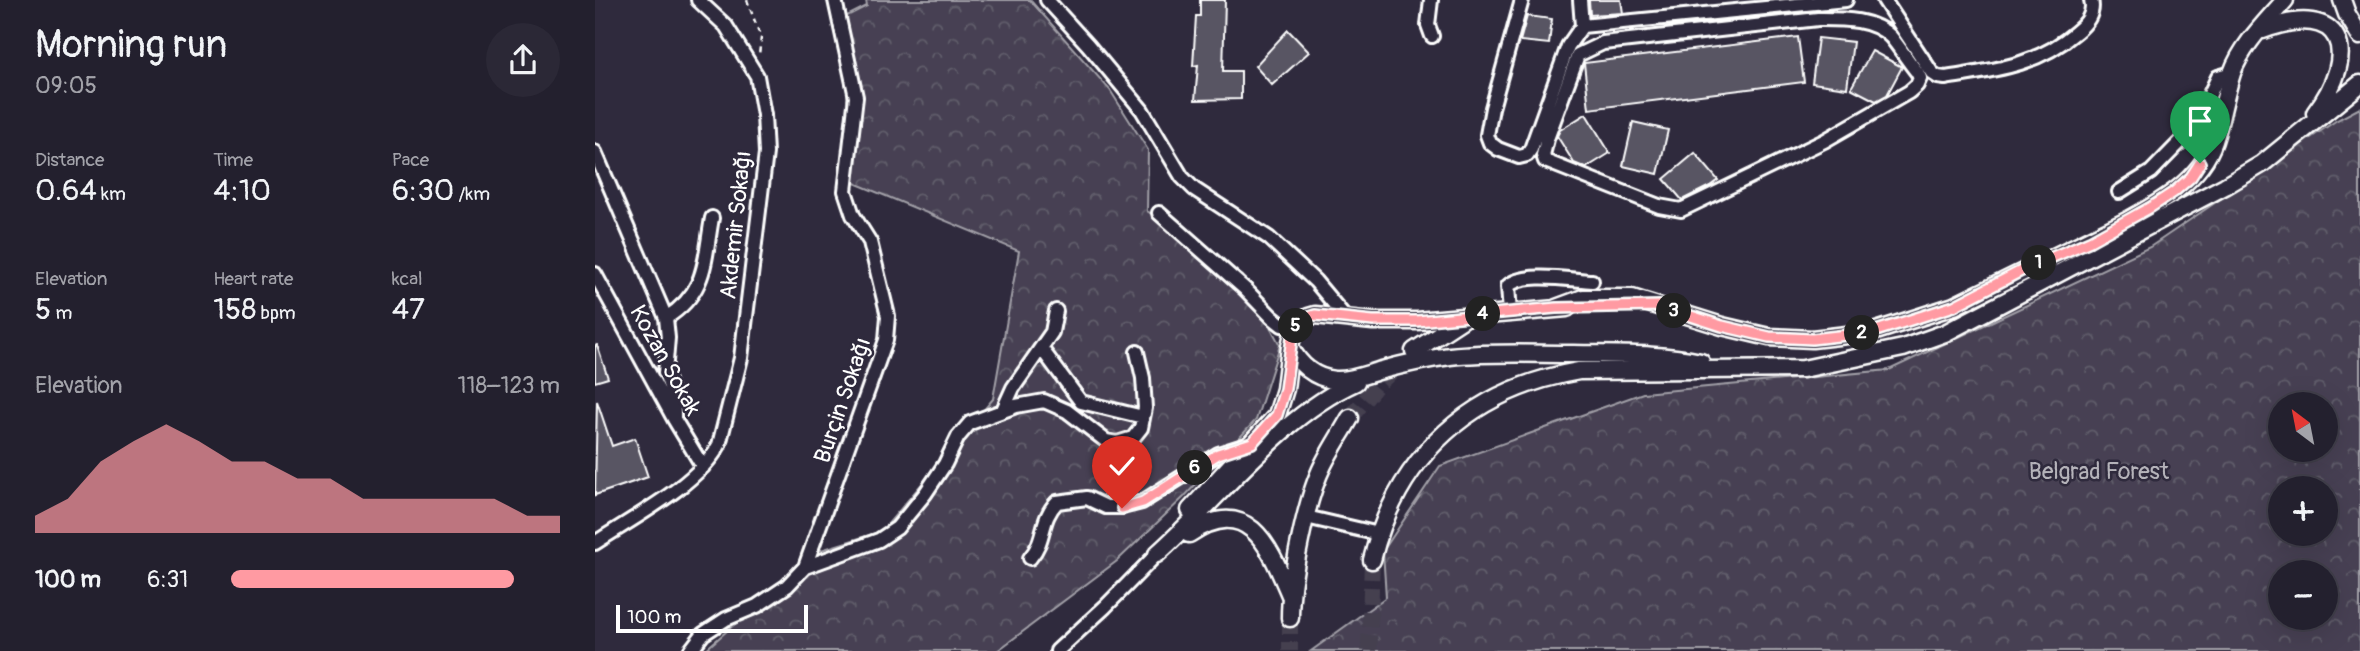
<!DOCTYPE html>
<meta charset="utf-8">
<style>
:root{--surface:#23202e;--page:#2b2836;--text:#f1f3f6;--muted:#a3a3aa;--line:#403e4a;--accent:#ff9aa2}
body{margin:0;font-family:Pangolin,sans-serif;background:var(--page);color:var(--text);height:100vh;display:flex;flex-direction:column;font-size:26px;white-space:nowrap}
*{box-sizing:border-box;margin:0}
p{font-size:23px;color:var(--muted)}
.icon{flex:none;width:38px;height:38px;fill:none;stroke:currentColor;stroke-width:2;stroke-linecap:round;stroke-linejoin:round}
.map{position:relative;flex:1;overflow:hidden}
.details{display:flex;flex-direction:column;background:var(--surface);width:595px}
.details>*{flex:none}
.needle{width:46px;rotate:328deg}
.controls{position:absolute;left:1673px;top:392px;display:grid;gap:14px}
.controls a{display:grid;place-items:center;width:70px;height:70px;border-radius:50%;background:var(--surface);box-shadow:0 7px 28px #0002,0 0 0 2px var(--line);font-size:35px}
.scale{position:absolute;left:21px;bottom:18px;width:192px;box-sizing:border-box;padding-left:7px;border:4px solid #fff;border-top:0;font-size:19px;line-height:24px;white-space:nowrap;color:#fff;-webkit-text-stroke:5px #2f2a3d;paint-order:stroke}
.pin{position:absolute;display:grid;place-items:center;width:60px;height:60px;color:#fff;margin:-72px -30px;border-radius:50% 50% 50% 0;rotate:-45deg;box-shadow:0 0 7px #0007}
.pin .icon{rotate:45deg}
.km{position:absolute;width:35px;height:35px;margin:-18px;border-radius:50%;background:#222;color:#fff;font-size:19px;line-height:35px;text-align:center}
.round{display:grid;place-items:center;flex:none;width:74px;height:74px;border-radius:37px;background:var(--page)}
.overview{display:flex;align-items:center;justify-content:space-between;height:119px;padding:0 35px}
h1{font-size:38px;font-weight:600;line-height:52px}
.metrics{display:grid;grid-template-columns:repeat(3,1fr);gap:10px;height:119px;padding:7px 35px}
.metrics div{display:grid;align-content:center}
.metrics b{font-size:30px;font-weight:600}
.metrics small{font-size:19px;font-weight:400}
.metrics p{font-size:19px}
.chart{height:196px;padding:14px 35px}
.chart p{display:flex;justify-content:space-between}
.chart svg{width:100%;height:126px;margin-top:7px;fill:var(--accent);opacity:.7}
ul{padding:0 35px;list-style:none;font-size:23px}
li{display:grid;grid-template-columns:112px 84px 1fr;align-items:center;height:52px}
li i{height:18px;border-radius:9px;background:var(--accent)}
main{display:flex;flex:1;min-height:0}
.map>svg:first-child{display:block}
.forest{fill:url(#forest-crowns);stroke:#a2a0a8;stroke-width:2;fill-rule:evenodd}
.building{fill:#595564;stroke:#fff;stroke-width:2}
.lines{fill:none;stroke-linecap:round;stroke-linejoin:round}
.major-tunnel{stroke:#443f50;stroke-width:16;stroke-dasharray:16 8;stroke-linecap:butt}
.minor-casing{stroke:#fff;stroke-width:18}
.major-casing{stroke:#fff;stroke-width:21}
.path{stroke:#fff;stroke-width:2.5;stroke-dasharray:5 5;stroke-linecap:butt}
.minor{stroke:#2f2a3d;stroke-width:12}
.major{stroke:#2f2a3d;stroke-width:16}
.route-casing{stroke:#fff;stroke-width:14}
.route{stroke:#ff9aa2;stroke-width:9}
.labels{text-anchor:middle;stroke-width:5;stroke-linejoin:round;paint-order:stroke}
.street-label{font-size:23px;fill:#fff;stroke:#2f2a3d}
.park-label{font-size:23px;fill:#b5b3ba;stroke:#2f2a3d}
</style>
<main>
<section class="details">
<div class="overview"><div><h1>Morning run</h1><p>09:05</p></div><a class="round"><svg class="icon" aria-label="share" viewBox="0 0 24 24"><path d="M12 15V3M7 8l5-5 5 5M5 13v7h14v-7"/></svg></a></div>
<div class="metrics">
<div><p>Distance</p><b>0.64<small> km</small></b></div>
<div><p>Time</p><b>4:10</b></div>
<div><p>Pace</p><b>6:30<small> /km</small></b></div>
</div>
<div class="metrics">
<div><p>Elevation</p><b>5<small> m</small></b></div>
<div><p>Heart rate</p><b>158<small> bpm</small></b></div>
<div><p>kcal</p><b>47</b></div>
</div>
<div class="chart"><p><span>Elevation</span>118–123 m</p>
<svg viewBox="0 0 160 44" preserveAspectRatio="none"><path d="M0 44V38L10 32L20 19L30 12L40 6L50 12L60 19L70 19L80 25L90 25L100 32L110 32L120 32L130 32L140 32L150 38L160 38V44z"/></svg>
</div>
<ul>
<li><b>100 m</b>6:31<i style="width:86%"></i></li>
</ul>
</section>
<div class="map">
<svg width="1765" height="651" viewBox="0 0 1765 651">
<defs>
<pattern id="forest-crowns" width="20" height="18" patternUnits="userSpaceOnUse" patternTransform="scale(1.75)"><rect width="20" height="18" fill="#464152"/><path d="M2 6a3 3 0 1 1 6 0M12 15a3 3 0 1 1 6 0" fill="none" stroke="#625e6c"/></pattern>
</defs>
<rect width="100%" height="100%" fill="#2f2a3d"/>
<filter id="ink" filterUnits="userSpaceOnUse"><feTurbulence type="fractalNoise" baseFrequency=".0143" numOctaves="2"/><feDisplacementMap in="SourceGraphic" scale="14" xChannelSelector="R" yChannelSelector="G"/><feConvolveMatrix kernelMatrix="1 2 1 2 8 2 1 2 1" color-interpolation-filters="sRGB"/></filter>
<g filter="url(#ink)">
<path class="forest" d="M271,0H435L515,90L553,150L552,211L648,276L685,345L661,420L589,497L522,561L402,651H109L223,551L287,531L398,399L424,251L257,182L250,145L254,56L246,19L272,6Z
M1765,108V651H716L791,597L788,551L845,466L1048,393L1294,370L1555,247L1742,120ZM1685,404H1731V450H1685ZM1685,488H1731V534H1685ZM1685,572H1731V618H1685Z"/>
<path class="building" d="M605,0H630L628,71H646V99L600,100L603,65L598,66L601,16H605Z
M994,0H1026L1028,13L995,15Z
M932,16L957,19L954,44L925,41Z
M693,30L714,52L677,85L660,66Z
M1203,37L1209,82L994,109L989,63Z
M1223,38L1258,42L1252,88L1217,83Z
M1277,51L1307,67L1292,95L1281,101L1256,88Z
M991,114L1015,153L991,168L979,163L962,136L965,130Z
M1038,122L1073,130L1063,174L1028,166Z
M1100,153L1123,180L1115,186L1087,200L1069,179Z
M2,345L13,378L0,382V346Z
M2,401L17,446L40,438L53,477L0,495Z"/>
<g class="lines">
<path class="major-tunnel" d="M755,418L782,385L807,362
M695,618V651
M774,651L777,560"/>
<g class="minor-casing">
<path id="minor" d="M452,0L493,45L547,110L587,177L599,189L674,238L720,281L751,318
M836,0L833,25L837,36
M927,0L897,108L892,135L895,143L903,149L924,157L932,155L936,149L973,46L987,26L985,0
M1289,0L1337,73L1343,77L1350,78C1400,70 1442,66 1481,32C1491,24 1500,14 1496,0
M1223,19C1246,19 1278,18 1296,37C1305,48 1313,61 1322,72L1325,78L1322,85L1314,92L1229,141L1086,210L1064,206L950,161L948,155L952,139L983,55L1008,43Z
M987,26L1251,0
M0,152L71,318L73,338L70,373L79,398V419
M1524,192L1556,172L1599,128L1623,77L1637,73
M564,213L650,289L677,317L687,325L700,327
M0,274L79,419L108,467
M915,313L913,286C929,271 976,280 997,281
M71,318C112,292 109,262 117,218
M446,348L486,402L548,417
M408,410L418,388L457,332L461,311
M711,517L784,534
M0,543C39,517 102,485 124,445L146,358L171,153L169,115L162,76L131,26L103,0
M435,558C452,538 444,521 462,502L492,498L511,507H527L547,502L623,454L657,443
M210,567L291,340L293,316L275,242L258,215L250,191L261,97L240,0
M95,651L108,634L131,619L162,606L192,586L210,567L284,540L302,528L330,494L350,464L363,437L375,423L421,406L449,401L472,411L511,441L522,443L538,438L546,428L550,408L548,378L542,352
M462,651L510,607L562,554"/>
</g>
<g class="major-casing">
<path id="major" d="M1747,0L1752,14L1765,36
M1668,30C1749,0 1765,53 1720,113
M961,308L988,298H1037L1127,326L1174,337L1217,339L1278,332L1359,306L1530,222C1565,203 1606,180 1619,141C1626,119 1630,95 1637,73C1647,45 1671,22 1690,0
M972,308L822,321H778L720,315C701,319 698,330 695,347C704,364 719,378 740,380C756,381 772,374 787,370C809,364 832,359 855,356C896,352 937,354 978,354C1021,355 1064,353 1106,362
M819,351L868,319
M595,510L682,415L690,389L695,347
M594,534C655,493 675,549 695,595
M562,554C624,499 685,416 761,382
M777,560C803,454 878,389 984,371L1208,369L1308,348L1350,333L1630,186L1667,164L1765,84
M695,618C695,580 711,499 728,465C736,449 746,434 755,418"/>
</g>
<path class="path" d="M152,0L166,38L164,55"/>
<use href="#minor" class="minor"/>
<use href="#major" class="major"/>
</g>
</g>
<g class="lines" filter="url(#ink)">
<g class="route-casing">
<path id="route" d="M527,508L548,502L623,454L657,443L682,415L690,389L698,330C704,321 710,318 720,315L778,321H822L961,308L1065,306L1127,326L1174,337L1217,339L1278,332L1359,306L1430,269L1495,241L1556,207L1579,192L1596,177L1605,163"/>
</g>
<use href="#route" class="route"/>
</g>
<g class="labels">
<g class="street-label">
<text transform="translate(140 225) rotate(-84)" y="8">Akdemir Sokağı</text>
<text transform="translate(71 360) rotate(61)" y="8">Kozan Sokak</text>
<text transform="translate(247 400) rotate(-71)" y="8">Burçin Sokağı</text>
</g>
<g class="park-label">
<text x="1504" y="479">Belgrad Forest</text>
</g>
</g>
</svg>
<div class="controls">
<a><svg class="needle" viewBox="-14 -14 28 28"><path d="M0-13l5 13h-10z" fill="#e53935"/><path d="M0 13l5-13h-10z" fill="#a3a3aa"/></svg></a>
<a>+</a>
<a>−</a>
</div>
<div class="scale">100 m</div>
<div class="pin" style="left:1605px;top:163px;background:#1e9e55"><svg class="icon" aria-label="arrive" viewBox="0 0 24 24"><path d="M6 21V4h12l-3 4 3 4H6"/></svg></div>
<div class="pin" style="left:527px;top:508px;background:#d93025"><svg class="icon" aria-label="check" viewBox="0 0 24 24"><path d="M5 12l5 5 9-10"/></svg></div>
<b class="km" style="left:1444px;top:263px">1</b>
<b class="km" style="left:1267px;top:333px">2</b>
<b class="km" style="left:1079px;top:311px">3</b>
<b class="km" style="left:888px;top:314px">4</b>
<b class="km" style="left:701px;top:326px">5</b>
<b class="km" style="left:600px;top:468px">6</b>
</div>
</main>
